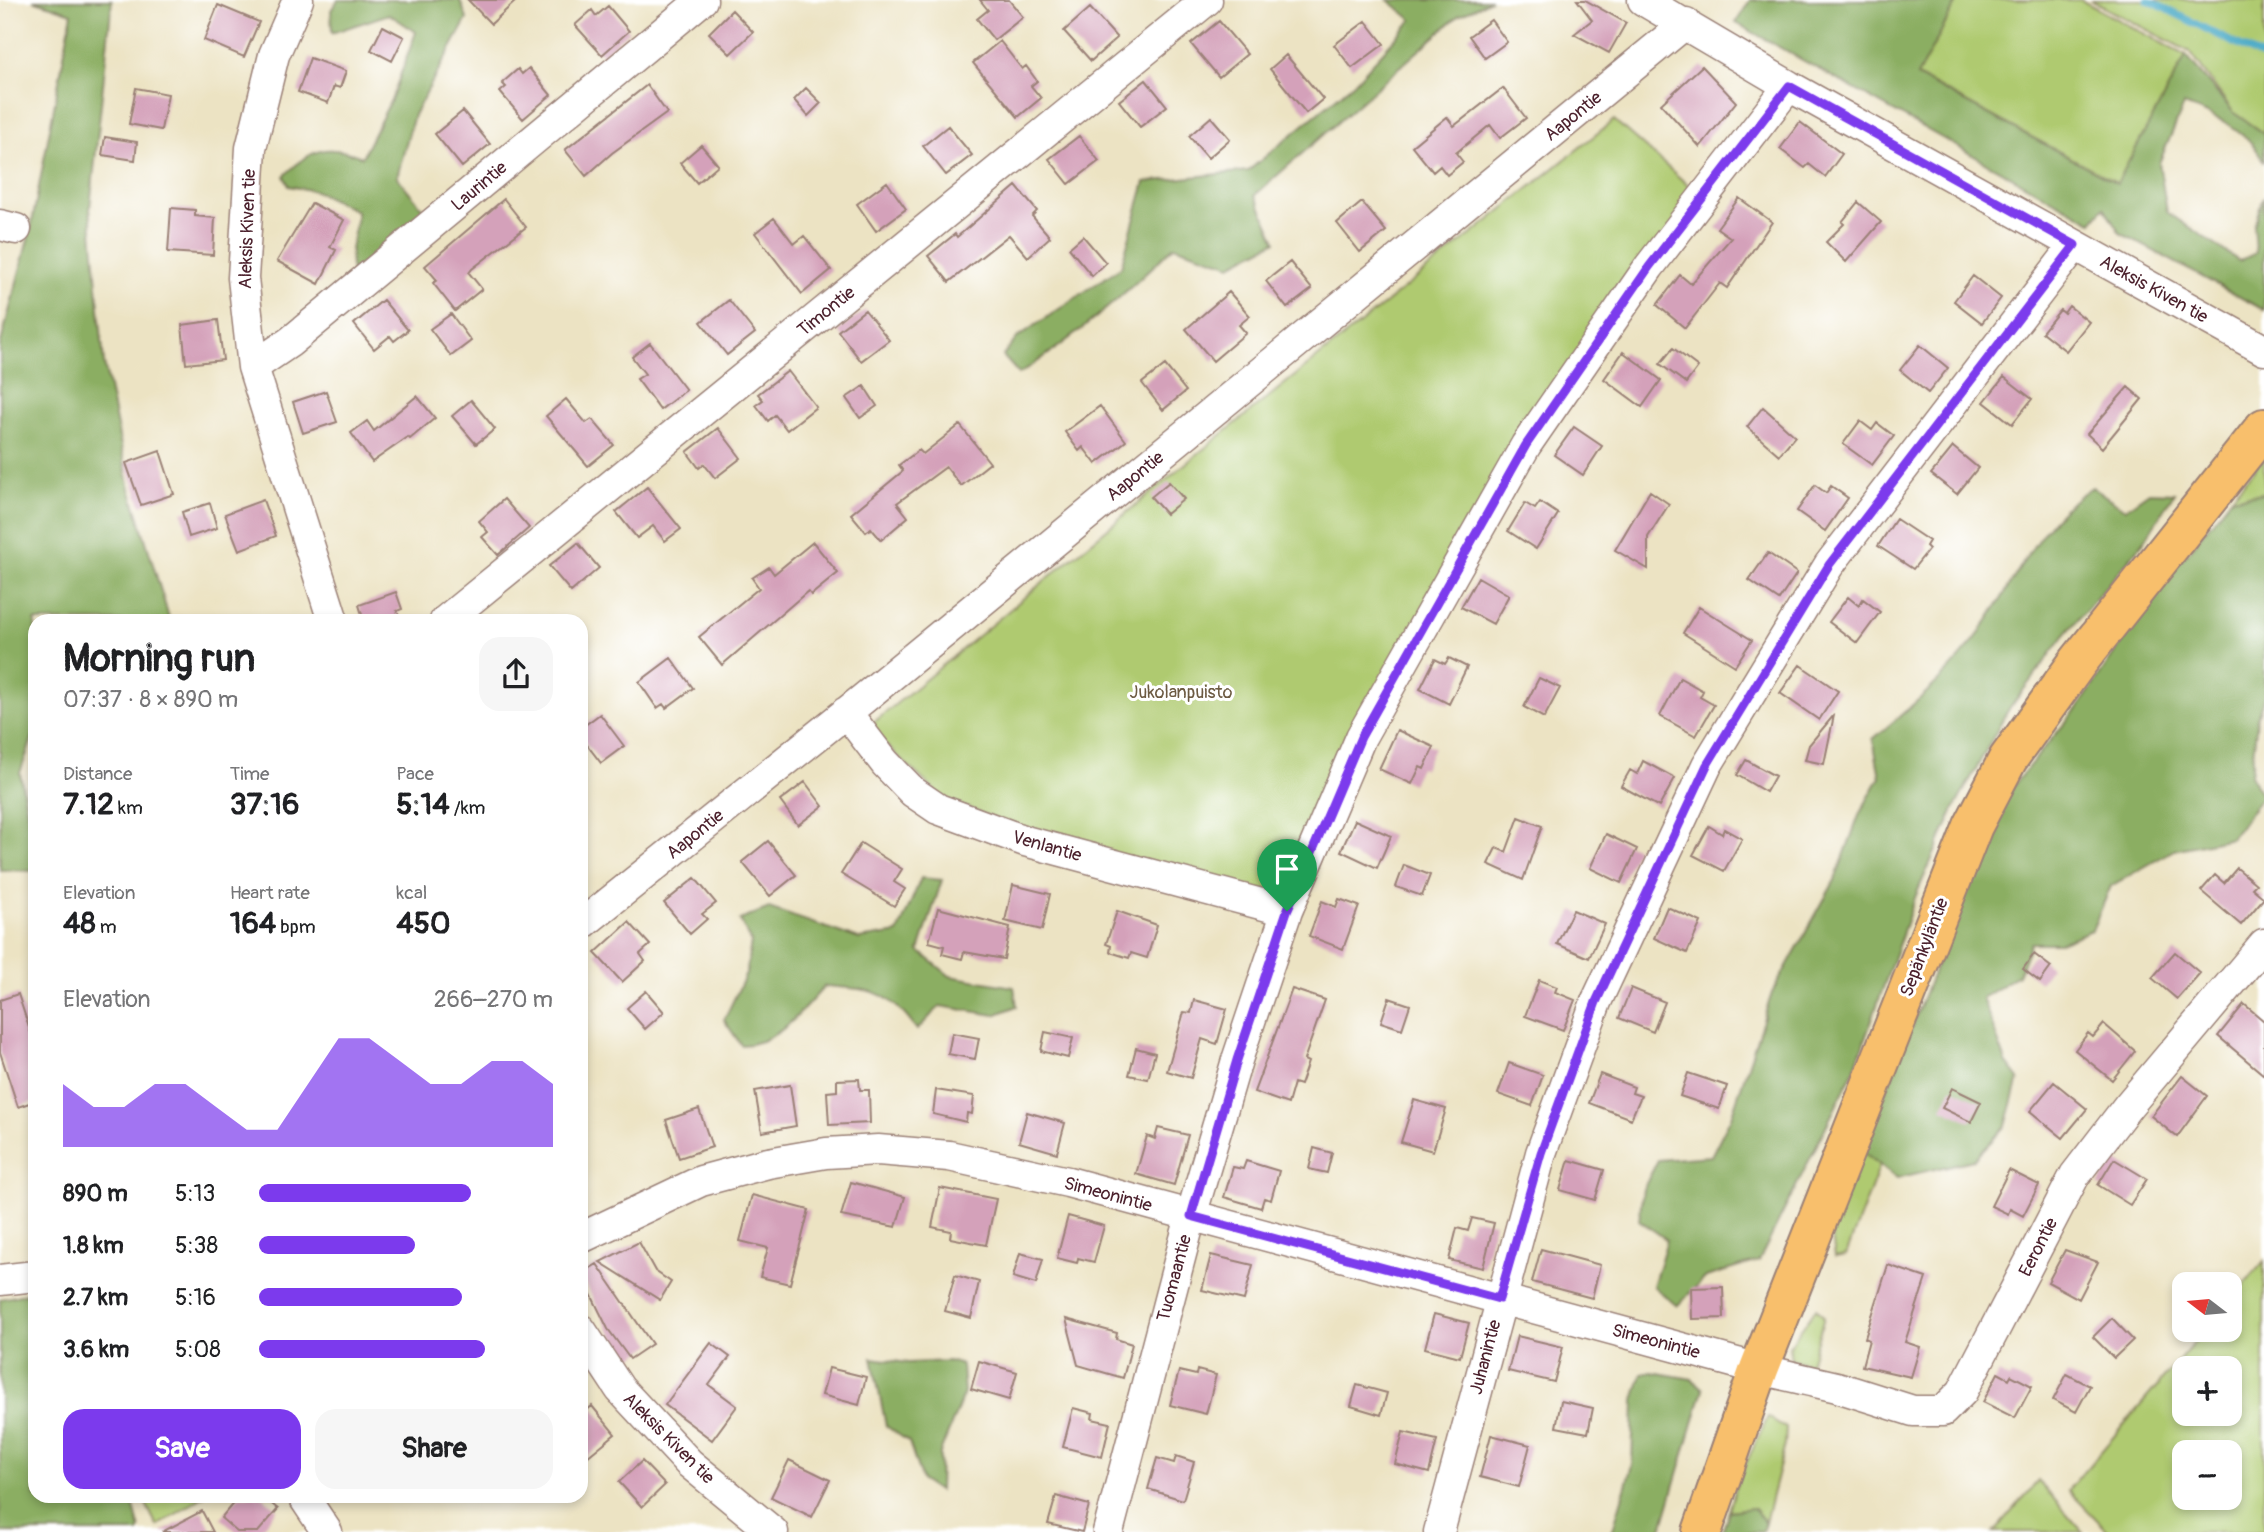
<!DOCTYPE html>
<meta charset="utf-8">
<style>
:root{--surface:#fff;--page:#f6f6f6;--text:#202124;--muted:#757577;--accent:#7c3aed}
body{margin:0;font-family:Pangolin,sans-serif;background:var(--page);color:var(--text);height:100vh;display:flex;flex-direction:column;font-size:26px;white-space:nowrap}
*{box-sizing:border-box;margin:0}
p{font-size:23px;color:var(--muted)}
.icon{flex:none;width:38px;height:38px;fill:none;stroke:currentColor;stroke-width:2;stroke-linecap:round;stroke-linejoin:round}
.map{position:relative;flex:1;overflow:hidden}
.details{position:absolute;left:28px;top:614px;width:560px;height:889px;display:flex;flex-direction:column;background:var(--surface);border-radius:21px;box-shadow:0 4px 10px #0003}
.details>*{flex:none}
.needle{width:46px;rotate:286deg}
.buttons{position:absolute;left:2172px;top:1272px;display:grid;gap:14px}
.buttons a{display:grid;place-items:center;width:70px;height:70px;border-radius:14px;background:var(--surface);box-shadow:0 4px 10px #0003;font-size:35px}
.pin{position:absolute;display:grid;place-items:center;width:60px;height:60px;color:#fff;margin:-72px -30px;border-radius:50% 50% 50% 0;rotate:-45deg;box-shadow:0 0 7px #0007}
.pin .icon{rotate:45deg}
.round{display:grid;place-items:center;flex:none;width:74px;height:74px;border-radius:21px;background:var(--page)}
.headline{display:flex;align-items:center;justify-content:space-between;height:119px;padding:0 35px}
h1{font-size:38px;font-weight:800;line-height:52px}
.figures{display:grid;grid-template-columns:repeat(3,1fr);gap:10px;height:119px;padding:7px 35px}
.figures div{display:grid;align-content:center}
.figures b{font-size:30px;font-weight:800}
.figures small{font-size:19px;font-weight:400}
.figures p{font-size:19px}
.chart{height:196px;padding:14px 35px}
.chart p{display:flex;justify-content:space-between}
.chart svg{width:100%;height:126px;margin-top:7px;fill:var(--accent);opacity:.7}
.cta{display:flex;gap:14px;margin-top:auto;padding:14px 35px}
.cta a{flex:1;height:80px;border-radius:21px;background:var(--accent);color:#fff;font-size:28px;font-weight:800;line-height:80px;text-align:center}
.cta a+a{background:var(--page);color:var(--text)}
ul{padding:0 35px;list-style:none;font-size:23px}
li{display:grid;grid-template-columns:112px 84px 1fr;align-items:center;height:52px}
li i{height:18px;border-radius:9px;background:var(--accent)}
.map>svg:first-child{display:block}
.green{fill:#afca70;stroke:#7c744e;stroke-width:2;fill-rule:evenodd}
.forest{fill:#8bae62;stroke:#6a6646;stroke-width:2}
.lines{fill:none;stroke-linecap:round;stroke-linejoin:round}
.stream{stroke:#44a7c4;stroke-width:7}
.building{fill:#d4a1ba}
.minor-casing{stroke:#9b8177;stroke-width:33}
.major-casing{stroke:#9b8177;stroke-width:42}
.minor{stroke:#fff;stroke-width:30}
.major{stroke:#f8bf6c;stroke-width:38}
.route-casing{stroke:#fff;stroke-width:14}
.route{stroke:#7c3aed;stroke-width:9}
.labels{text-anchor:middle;stroke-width:6;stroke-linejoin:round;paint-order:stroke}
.street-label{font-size:18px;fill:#4a1f2b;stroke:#fff}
.park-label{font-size:18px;fill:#6d5b43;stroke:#fff}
</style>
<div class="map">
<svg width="2264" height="1532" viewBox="0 0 2264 1532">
<rect width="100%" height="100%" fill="#fff"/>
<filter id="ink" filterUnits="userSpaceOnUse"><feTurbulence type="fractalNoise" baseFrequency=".0143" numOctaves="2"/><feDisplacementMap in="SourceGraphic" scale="14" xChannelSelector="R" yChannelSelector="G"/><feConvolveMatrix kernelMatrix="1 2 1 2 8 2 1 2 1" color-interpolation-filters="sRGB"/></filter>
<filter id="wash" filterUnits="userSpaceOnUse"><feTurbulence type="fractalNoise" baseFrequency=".00686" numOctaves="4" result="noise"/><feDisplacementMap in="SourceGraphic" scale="28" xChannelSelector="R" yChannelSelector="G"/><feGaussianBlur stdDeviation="1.57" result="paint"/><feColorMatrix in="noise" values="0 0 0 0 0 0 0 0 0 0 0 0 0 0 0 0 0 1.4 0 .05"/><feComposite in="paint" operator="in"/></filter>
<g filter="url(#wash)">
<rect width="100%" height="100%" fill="#ece3c3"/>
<path class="green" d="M1958,0H2081L2186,56L2118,183L1917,76Z
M2090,0H2264V134L2234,113L2190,52Z
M1614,120L1697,193L1501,467L1284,897L1032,833L944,799L867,728L1190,460Z
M2264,457V493L2231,498Z
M1862,1151L1880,1165L1846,1255L1835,1257L1831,1229Z
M2264,1261V1532H2109L2068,1490L2205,1330H2230V1302ZM2184,1368H2230V1414H2184ZM2184,1452H2230V1498H2184Z
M1816,1308L1824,1317L1810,1364L1791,1359L1789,1347Z
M1768,1417L1786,1428L1785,1445L1765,1522L1753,1508L1729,1511L1738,1480Z
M2038,1481L2083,1532H1994Z
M142,1496H204L157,1526Z"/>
<path class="forest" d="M33,0H112L90,208L104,363L129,485L170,621H35V731L20,773L35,854V871L0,870V346L31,228L72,13Z
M338,0H460L467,19L414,115L397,177L425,211L352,272C347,250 356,234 357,211L315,191L289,186L284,176C311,149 325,143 362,157L392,98L416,32L389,14L332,33L331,10Z
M1388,0H1491L1458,16L1255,195L1276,241L1231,265L1174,246C1127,293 1075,338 1019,374L1003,356L1018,337L1121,267L1145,182L1248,171L1354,83L1412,20Z
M1750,0H1958L1917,76L2117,183L2186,56L2234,113L2264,134V163C2250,130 2216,116 2184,105L2159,163L2167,212L2239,261L2256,253L2254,225L2264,196V310L2120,233L2104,207L2092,222L1736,23Z
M2092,487L2125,509L2149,492L2174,493L2144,542L2064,636L2007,712L1954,809L1916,895L1854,1070L1759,1261L1706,1277L1677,1306L1653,1286L1667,1240L1639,1220L1643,1189L1658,1160L1711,1156L1731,1117L1772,993L1835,880L1860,813L1880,777L1873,739C1906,711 1942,681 1969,647C2011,595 2032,524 2092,487Z
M2264,493V696L2257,718L2251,775L2262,797L2231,838L2174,850L2111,886L2092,930L2060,943H2031L2018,975L1982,998L2006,1062L2019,1079L2006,1126L1973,1160L1897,1178L1862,1151L1998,810L2019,778L2080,705L2155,593L2231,498Z
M921,878L942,880L919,951L950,976L1014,987L1017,1006L995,1015L940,1006L917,1030C886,988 873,990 825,986C801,1011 779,1044 741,1045L724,1020L746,974L751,942L740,920L769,908L859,939L898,933Z
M35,1292V1496H131L140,1529L138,1532H0V1299Z
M872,1358L908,1363L948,1361L962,1365L964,1393L940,1453L939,1491L922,1481L909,1442L886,1426Z
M1652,1372L1692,1379L1703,1389L1661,1532H1612L1632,1465L1634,1400L1642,1374Z
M1753,1508L1765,1522L1762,1532H1722L1729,1511Z"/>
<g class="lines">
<path class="stream" d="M2148,0L2264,58"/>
</g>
<g id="blocks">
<path class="building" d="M468,0H517L491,24Z
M980,0H1009L1023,17L994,40L977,19L988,10Z
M1577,0H1585L1626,23L1609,53L1574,34L1592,20Z
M218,5L259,22L244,57L204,40Z
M608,6L629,31L602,55L575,25L592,10L596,16Z
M1090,8L1117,38L1091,61L1064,31Z
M732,10L753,32L730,54L709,33Z
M1491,20L1507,42L1485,58L1469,36Z
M1219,21L1247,54L1219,77L1191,44Z
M1366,21L1384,44L1352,68L1334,45Z
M383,26L404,37L392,61L371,50Z
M1000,41L1022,69L1026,66L1037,81L1031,86L1041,98L1018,117L973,63Z
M1286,55L1323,99L1306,113L1270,69Z
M310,58L346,71L340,88L334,86L328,103L298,92Z
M1702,66L1736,102L1700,147L1661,104Z
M529,68L551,95L523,119L500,92L506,87L502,83L518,69L522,74Z
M1146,80L1167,106L1140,127L1119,101Z
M647,85L667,113L612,153L586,176L565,150Z
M136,88L168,94L161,130L129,124Z
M806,88L821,103L808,116L794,100Z
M1503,88L1526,118L1500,138L1490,125L1456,153L1463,162L1447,175L1440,166L1433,172L1412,146L1447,117L1454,126Z
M463,111L490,144L462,167L435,134Z
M1211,117L1230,139L1208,158L1189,136Z
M1800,122L1842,154L1825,177L1809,164L1805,168L1780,149Z
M948,126L972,155L946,175L923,146Z
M1079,136L1099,161L1069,184L1049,159Z
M105,137L137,142L135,160L102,155Z
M701,145L718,165L697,183L680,163Z
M887,182L906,209L876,231L857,204Z
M1016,186L1037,211L1032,216L1050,237L1028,257L1009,235L949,282L928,256L955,234L957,237Z
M1739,198L1772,222L1727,288L1720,283L1685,328L1657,305L1680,275L1691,284L1731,238L1717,228Z
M504,199L526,227L472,269L469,273L482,289L455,311L433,283L437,280L425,266Z
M1362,202L1386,231L1360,252L1337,223Z
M1858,202L1881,222L1846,262L1826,242L1844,224L1842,222Z
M312,203L344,220L330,247L336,250L319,284L277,261Z
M171,208L195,210V216L215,218L213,255L168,252Z
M774,218L794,244L804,236L831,270L802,294L755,233Z
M1083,236L1106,263L1092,276L1069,248Z
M1290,262L1312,289L1287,308L1266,281Z
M1973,276L2001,298L1982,323L1954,301Z
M1229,292L1250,316L1239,325L1246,333L1213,361L1186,329Z
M383,300L408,330L394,341L390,336L374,349L354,324Z
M729,300L755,333L727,355L701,322Z
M2069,306L2089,322L2066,351L2042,332L2060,310L2064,313Z
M865,310L889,340L861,361L838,331Z
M451,314L471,341L451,356L430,329Z
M218,320L223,360L186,364L182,325Z
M650,343L686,390L660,410L637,379L645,374L632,357Z
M1920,345L1948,368L1928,393L1900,370Z
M1673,348L1698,367L1686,383L1660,364Z
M1623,352L1661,380L1642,407L1604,379Z
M1165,365L1186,391L1163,410L1142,383Z
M788,371L816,407L787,430L775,415L768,421L756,405L763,400L758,394Z
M2004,377L2032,399L2012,424L1984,402Z
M864,386L877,406L860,418L846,398Z
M2128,387L2142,399L2102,448L2087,434Z
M326,391L337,422L303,433L293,402Z
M417,396L435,418L410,439L408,437L372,462L351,433L367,421L374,431Z
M566,399L586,423L592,419L614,445L588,466L546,416Z
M471,400L495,429L476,444L452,416Z
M1100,406L1126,441L1096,464L1083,447L1079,451L1065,432Z
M1763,407L1795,436L1779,455L1747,427Z
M1860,421L1872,430L1877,423L1894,436L1872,465L1843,444Z
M960,425L990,463L961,486L946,467L897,503L908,517L881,540L871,528L866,532L851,514L903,471L899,465L919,450L923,454Z
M1574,427L1602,446L1583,475L1554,455Z
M718,428L741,458L715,478L704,464L699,468L687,452Z
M1953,447L1978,468L1957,494L1931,474Z
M160,451L174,494L141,505L126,463Z
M1169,482L1184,499L1166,514L1151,497Z
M1815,485L1826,493L1831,486L1848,498L1825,531L1797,511Z
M647,487L681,529L665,541L653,526L637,538L616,512Z
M1650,491L1669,504L1648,537V569L1615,550Z
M504,499L529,528L498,555L482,537L488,532L479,521Z
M263,500L276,536L239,550L225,514Z
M1540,502L1558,514L1536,549L1508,531L1525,503L1535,509Z
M210,503L217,528L189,537L182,512Z
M1896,519L1929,541L1926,546L1929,549L1913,569L1878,546Z
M813,542L838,573L811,595L808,591L722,665L699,637L759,588L752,578L769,567L774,574Z
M578,543L599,568L571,592L549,566Z
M1768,553L1797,573L1779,600L1749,580Z
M1478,577L1509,595L1493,624L1461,607Z
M396,592L402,609L397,611L401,621H364L359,605Z
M1848,597L1859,606L1863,599L1880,612L1857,643L1829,622Z
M1699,607L1752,640L1735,666L1683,633Z
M671,658L693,688L666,708L663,704L657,708L639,682Z
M1449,658L1467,667L1449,704L1420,689L1435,659L1445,664Z
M1800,665L1838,691L1819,720L1780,693Z
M1539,678L1560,688L1544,718L1524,707Z
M1680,678L1703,691L1700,697L1714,705L1696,736L1660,716Z
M600,714L624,746L601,763L581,737V728Z
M1834,715L1824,764L1805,760L1809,745Z
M1397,730L1434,747L1424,769L1420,767L1412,784L1379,769Z
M1746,760L1775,776L1766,792L1737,775Z
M1643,761L1675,778L1659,807L1621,786L1630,770L1637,774Z
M805,782L823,806L798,825L780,801Z
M1519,817L1542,826L1523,880L1488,864L1496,848L1506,852Z
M1355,820L1391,836L1377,868L1341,851Z
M1709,826L1722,834L1724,829L1742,839L1724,871L1693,855Z
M1606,834L1637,849L1621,883L1590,868Z
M768,841L796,875L770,896L742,862Z
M861,843L902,869L894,882L905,889L894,906L841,874Z
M1404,865L1430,875L1422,896L1396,887Z
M2237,868L2256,884L2252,888L2264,898L2241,925L2201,891L2215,875L2224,883Z
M695,878L716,903L702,914L707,919L690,934L664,903Z
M1013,885L1050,894L1042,930L1005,921Z
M1339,899L1359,906L1343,949L1309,936L1322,901L1336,907Z
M1667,907L1701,922L1687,953L1654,938Z
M938,908L1010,927L1004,959L964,952L962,959L942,954L944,946L929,942Z
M1573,910L1605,924L1589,958L1557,944Z
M1117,911L1157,925L1147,958L1131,953L1129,958L1110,952L1111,946L1106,944Z
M629,922L650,945L640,954L645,961L622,982L595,953Z
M2175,952L2200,973L2177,999L2152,978Z
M2034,954L2051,967L2040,982L2023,969Z
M1539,980L1557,987L1555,992L1575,1000L1563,1030L1525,1016Z
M1631,988L1665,1002L1653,1032L1619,1018Z
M1292,989L1325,1000L1304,1060L1308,1062L1300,1085L1294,1083L1288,1104L1254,1092Z
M646,991L664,1012L645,1029L627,1008Z
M18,994L35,1046V1101L18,1107L0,1052V1000Z
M1389,998L1410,1005L1402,1029L1381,1022Z
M1194,1000L1227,1009L1217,1044L1202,1039L1191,1078L1167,1071L1184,1012L1191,1013Z
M2244,1004L2264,1021V1075L2218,1036Z
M2104,1024L2135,1051L2112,1080L2075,1050L2088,1033L2093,1037Z
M1045,1032L1073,1038L1068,1058L1041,1051Z
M952,1033L979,1038L975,1059L948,1054Z
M1136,1048L1155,1053L1148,1079L1129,1075Z
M1509,1063L1543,1075L1532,1106L1498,1094Z
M1688,1073L1727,1086L1719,1109L1680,1096Z
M1600,1074L1634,1087L1632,1093L1641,1096L1631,1119L1589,1103Z
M2182,1076L2207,1096L2177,1137L2151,1116Z
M859,1079L860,1090H869L870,1123L829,1125L827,1092L837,1091V1080Z
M2054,1082L2087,1109L2063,1138L2030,1111Z
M790,1085L796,1126L762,1132L755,1091Z
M1952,1088L1981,1102L1971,1122L1942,1108Z
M936,1090L974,1096L972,1114L967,1113L966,1122L933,1114Z
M1414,1100L1446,1109L1433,1151L1401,1142Z
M699,1109L712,1147L679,1158L666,1120Z
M1027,1112L1065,1123L1057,1153L1019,1142Z
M1158,1128L1188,1135L1174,1185L1136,1174L1147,1136L1155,1139Z
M1314,1148L1332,1153L1327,1173L1309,1169Z
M2114,1159L2147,1179L2130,1205L2098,1185Z
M1569,1160L1604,1170L1595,1200L1560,1190Z
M1246,1161L1279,1171L1271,1200L1264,1198L1261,1208L1224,1197L1233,1167L1243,1169Z
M2009,1170L2039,1185L2023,1216L2010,1209L2008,1214L1991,1206Z
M851,1182L905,1197L896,1227L841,1216Z
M940,1188L996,1199L986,1245L950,1238L951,1231L932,1227Z
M752,1195L809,1210L790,1284L760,1277L768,1248L740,1241Z
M1068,1216L1104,1226L1094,1262L1078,1258L1077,1263L1057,1258Z
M1472,1218L1494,1223L1483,1268L1449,1260L1457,1228L1468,1231Z
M639,1242L655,1271L671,1282L660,1300L600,1262Z
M1541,1249L1600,1265L1592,1298L1532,1282Z
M2065,1250L2098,1262L2079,1299L2048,1282Z
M1020,1253L1043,1259L1036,1284L1013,1277Z
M1211,1255L1253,1265L1244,1300L1202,1290Z
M597,1264L652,1344L630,1359L608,1329L581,1274Z
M1888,1265L1926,1278L1905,1342L1920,1347L1911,1377L1862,1366L1869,1340L1865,1338Z
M955,1275L979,1282L971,1318L945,1311Z
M1723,1287L1724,1318L1692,1319L1691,1288Z
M1434,1314L1469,1323L1460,1357L1425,1348Z
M2112,1318L2133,1340L2114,1358L2093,1337Z
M1066,1319L1117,1333L1116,1339L1132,1344L1123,1378L1078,1365Z
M1517,1336L1563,1347L1554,1382L1508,1371Z
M711,1343L730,1357L709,1385L737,1406L712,1440L665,1405Z
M979,1361L1017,1372L1009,1400L971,1389Z
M829,1368L866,1377L859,1405L822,1395Z
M1197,1370L1216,1375L1206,1414L1170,1405L1179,1371L1196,1375Z
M1998,1373L2009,1379L2011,1375L2032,1386L2015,1418L1983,1402Z
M2067,1374L2090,1386L2076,1412L2053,1400Z
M1357,1385L1387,1393L1381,1415L1351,1406Z
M1561,1401L1593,1408L1588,1433L1556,1427Z
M592,1406L615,1434L581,1462V1415Z
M1073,1408L1093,1413L1092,1419L1110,1423L1102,1457L1063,1447Z
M1403,1432L1437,1440L1429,1473L1395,1464Z
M1491,1435L1530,1445L1519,1487L1480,1477Z
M1176,1456L1194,1462L1183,1500L1148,1489L1157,1458L1174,1463Z
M789,1460L830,1480L812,1517L771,1497Z
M642,1461L665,1485L642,1507L619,1482Z
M239,1496H262L278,1509L258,1532H237L221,1518Z
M1056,1496L1089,1505L1082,1532L1048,1524Z
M202,1511L213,1532H162Z"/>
</g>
</g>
<g filter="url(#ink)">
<use href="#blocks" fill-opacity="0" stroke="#9b8177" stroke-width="2"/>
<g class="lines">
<g class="minor-casing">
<path id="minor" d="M298,0L274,55L251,148L243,278L253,367L333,621
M1643,0L1789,86L2264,350
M0,225L16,229
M253,367L290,342L702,0
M445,621L1207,0
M846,712L885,763L913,792L938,809L1025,841L1287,911
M581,925L863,699L1686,23
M581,1238L701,1181L768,1163L826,1153L878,1150L949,1156L1068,1182L1759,1369L1837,1387L1913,1411H1943L1962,1392L2075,1175L2128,1106L2264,944
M0,1280L35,1276
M581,1330L620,1389L689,1463L773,1532
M303,1496L327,1532
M1108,1532L1191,1216L1237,1060L1287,911L1361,737L1526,445L1649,267L1789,86
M1439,1532L1541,1153L1596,1002L1707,765L1829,565L2075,245"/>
</g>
<g class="major-casing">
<path id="major" d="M1702,1532L1759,1369L1973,826L2008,759L2078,662L2264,428"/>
</g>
<use href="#minor" class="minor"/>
<use href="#major" class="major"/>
</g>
</g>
<g class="lines" filter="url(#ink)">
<g class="route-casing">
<path id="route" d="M1789,86L2075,245L1829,565L1707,765L1596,1002L1541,1153L1499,1299L1191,1216L1237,1060L1287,911L1361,737L1526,445L1649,267Z"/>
</g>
<use href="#route" class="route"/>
</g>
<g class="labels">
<g class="street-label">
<text transform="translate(1573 116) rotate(-39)" y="6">Aapontie</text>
<text transform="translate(479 186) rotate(-40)" y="6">Laurintie</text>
<text transform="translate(247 229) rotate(-88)" y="6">Aleksis Kiven tie</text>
<text transform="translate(2154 289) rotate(29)" y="6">Aleksis Kiven tie</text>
<text transform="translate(826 311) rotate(-39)" y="6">Timontie</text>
<text transform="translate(1135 476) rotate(-39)" y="6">Aapontie</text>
<text transform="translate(695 834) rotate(-39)" y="6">Aapontie</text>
<text transform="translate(1047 846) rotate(16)" y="6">Venlantie</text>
<text transform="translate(1924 947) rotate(-69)" y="6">Sepänkyläntie</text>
<text transform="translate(1108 1194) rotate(15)" y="6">Simeonintie</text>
<text transform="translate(2038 1247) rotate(-63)" y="6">Eerontie</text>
<text transform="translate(1174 1278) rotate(-75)" y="6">Tuomaantie</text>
<text transform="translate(1656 1341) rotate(15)" y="6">Simeonintie</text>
<text transform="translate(1485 1357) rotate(-75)" y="6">Juhanintie</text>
<text transform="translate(669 1438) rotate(45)" y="6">Aleksis Kiven tie</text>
</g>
<g class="park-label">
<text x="1181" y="698">Jukolanpuisto</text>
</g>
</g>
</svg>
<div class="buttons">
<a><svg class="needle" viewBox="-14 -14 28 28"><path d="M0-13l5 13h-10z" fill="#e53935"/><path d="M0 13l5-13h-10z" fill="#757577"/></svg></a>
<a>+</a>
<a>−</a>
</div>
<div class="pin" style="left:1287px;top:911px;background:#1e9e55"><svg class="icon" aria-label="arrive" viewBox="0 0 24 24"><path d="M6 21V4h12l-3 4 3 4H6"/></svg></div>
<section class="details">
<div class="headline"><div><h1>Morning run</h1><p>07:37 · 8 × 890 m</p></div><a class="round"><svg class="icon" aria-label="share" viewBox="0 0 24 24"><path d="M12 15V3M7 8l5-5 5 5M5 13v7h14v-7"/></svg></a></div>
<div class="figures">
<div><p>Distance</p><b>7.12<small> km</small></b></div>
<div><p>Time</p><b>37:16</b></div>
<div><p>Pace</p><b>5:14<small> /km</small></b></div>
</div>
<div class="figures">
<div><p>Elevation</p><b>48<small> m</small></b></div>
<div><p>Heart rate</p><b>164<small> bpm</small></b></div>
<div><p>kcal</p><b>450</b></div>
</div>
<div class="chart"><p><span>Elevation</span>266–270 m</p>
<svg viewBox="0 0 160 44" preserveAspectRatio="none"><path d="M0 44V22L10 30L20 30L30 22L40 22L50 30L60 38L70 38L80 22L90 6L100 6L110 14L120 22L130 22L140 14L150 14L160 22V44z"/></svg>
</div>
<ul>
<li><b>890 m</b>5:13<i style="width:72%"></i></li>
<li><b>1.8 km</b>5:38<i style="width:53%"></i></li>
<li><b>2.7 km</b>5:16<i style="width:69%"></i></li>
<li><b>3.6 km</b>5:08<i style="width:77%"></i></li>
</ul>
<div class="cta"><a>Save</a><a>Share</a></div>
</section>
</div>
